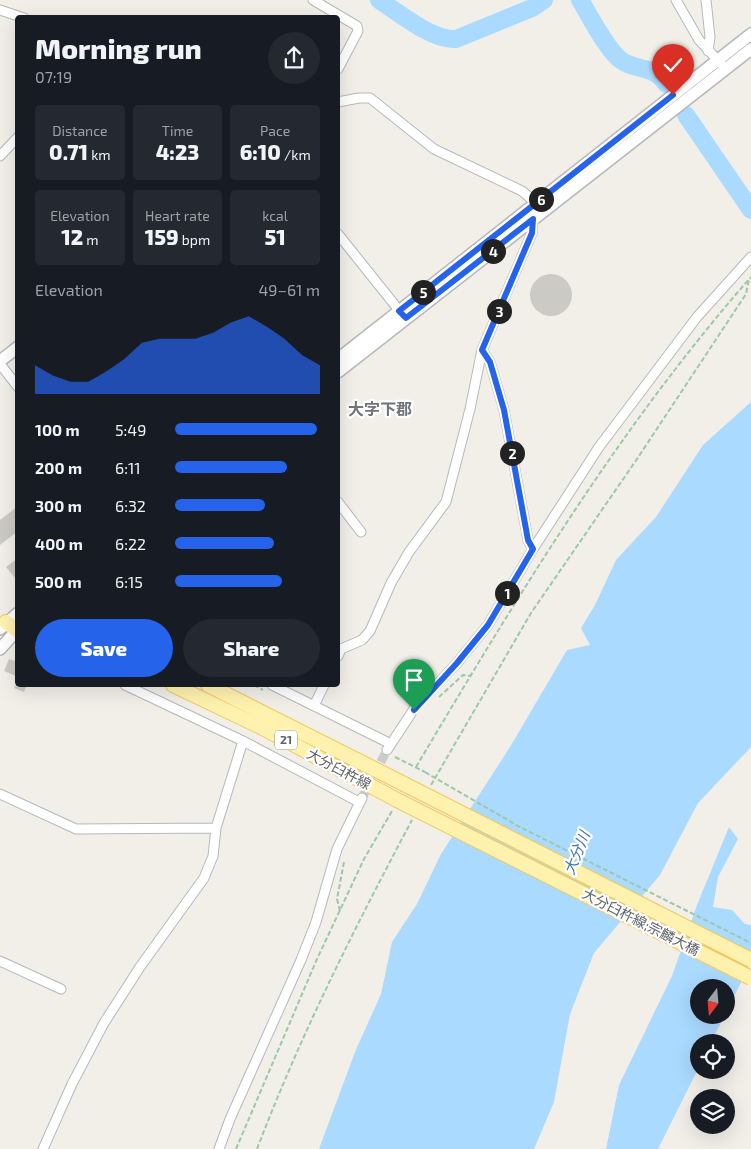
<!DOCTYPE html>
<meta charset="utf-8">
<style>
:root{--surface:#171b24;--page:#242831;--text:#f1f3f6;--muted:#9ea1a6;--accent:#2563eb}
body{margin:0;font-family:"Exo 2","Noto Sans JP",sans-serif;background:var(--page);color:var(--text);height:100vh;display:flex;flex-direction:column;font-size:19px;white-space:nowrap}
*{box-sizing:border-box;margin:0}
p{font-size:16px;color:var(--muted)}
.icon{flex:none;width:28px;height:28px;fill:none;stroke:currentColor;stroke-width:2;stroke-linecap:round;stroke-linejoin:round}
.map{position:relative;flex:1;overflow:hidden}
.side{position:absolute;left:15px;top:15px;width:325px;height:672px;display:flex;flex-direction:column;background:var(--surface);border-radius:5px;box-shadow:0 5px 20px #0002}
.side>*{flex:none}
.needle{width:32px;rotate:196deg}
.buttons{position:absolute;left:690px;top:979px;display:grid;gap:10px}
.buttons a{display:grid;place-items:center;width:45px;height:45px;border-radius:50%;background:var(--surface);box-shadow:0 5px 20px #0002;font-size:25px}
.pin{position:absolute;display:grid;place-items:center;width:42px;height:42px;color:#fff;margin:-51px -21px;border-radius:50% 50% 50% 0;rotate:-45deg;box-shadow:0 0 5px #0007}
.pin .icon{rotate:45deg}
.km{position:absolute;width:25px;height:25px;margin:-12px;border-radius:50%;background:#222;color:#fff;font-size:14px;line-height:25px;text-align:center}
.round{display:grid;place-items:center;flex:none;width:52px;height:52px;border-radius:26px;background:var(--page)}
.summary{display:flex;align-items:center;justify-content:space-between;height:85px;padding:0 20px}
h1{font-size:28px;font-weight:800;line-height:38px}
.stats{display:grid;grid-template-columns:repeat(3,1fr);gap:8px;height:85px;padding:5px 20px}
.stats div{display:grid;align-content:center;border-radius:5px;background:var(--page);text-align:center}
.stats b{font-size:21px;font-weight:800}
.stats small{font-size:14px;font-weight:400}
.stats p{font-size:14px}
.chart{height:140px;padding:10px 20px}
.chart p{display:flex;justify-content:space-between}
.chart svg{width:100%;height:90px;margin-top:5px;fill:var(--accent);opacity:.7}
.cta{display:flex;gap:10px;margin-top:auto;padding:10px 20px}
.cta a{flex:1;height:58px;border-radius:30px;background:var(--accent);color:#fff;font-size:20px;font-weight:800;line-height:58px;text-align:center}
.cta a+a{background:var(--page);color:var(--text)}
ul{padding:0 20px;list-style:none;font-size:16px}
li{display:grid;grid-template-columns:80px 60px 1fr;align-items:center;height:38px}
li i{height:12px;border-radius:6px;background:var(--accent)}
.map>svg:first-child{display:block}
.water{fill:#aadaff}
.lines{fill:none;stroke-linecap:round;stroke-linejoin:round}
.river{stroke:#aadaff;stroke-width:18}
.building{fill:#cccac5}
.minor-tunnel{stroke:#ccccc8;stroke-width:9;stroke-dasharray:9 4.5;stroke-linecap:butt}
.minor-casing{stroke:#b5b8bc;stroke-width:11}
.tertiary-casing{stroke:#b5b8bc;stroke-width:14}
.primary-casing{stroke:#f2c960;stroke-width:16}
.path{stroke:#9cc7a9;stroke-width:2;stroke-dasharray:5 2.5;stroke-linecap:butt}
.minor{stroke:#fff;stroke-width:9}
.tertiary{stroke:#fff;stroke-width:11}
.primary{stroke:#fff2af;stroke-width:14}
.primary-bridge-casing{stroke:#f2c960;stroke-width:16;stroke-linecap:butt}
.path-bridge{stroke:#9cc7a9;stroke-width:2;stroke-dasharray:5 2.5;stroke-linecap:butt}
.primary-bridge{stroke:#fff2af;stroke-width:14}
.route-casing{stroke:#fff;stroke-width:10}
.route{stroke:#2563eb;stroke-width:6}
.labels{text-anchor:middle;stroke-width:4.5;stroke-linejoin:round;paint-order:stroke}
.shield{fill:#fff;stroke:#8f9295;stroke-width:1}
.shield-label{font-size:12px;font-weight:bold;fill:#5f6368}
.street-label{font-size:14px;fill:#5f6368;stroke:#fff}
.water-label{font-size:15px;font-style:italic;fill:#4174aa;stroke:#fff}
.quarter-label{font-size:16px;font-weight:bold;fill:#70757a;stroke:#fff}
</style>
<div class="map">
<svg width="751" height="1149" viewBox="0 0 751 1149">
<rect width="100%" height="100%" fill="#f1efe8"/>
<path class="water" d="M751,402V747L698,803L660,875L594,953L570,1014L554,1102L534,1149H319L355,1052L381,994L392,942L417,904L441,854L510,747L567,650L590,645L581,628L595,605L616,560L656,517L703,445Z
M729,827L738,839L718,877L713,907L732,910L745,924L751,925V963L726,1012V988H699V1015H725L711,1042H699V1067L658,1149H606L619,1085L672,976L697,905Z"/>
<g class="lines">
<path class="river" d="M379,0C399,13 433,41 456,39L532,8L544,0
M580,0C590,16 607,51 622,61C637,71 654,65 666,84
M686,115L751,210"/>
</g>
<path class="building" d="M530 295a21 21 0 1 1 42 0a21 21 0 1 1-42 0Z
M18,506V531L0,545V520Z
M18,558V576L15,578L6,567Z
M9,659L18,662V677L4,671Z
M18,681V685H27L24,692L14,688Z"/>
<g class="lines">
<path class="minor-tunnel" d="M362,798L387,750"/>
<g class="minor-casing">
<path id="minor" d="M313,0L357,26L358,31L338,69
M676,0L699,40L726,69
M706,0L710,37L708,51
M0,10L24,18
M338,102L359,98H370L434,149L522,191L536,203
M0,156L18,137
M338,234L402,314
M482,350L490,362L504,410L528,540L533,549
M0,364L18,387
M338,502L361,532
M338,656L341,649L362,640L370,631L391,583L409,552L446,502L470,409L482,350L532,233L533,219
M125,685L243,741L359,802
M272,685L391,744
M314,706L324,685
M387,750L414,709L457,663L488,625L533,549L599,447L697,317L751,257
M0,794L76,829L216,828
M0,961L61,989
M43,1149L72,1084L104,1023L140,967L204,878L213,856L216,828L243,741
M219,1149L230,1119L301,960L316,922L337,849L362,798"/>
</g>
<g class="tertiary-casing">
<path id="tertiary" d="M338,359L751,34
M0,361L18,347
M338,372L751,49
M0,629L18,613
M0,649L18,629"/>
</g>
<g class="primary-casing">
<path id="primary" d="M6,622L18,631
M173,685L263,728L397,800
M208,685L404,784"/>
</g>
<path class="path" d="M254,685L263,690
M439,697L463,675L471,676
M395,757L425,772
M416,767C517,597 620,426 751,277
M431,785L531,613L637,459L746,294L749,279
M340,911L337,899L344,862
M236,1149L317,959L364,859L392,811
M257,1149C300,1036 355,927 412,820"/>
<use href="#minor" class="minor"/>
<use href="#tertiary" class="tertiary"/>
<use href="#primary" class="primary"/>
<g class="primary-bridge-casing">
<path id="primary-bridge" d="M404,784L751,960
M397,800L751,978"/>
</g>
<path class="path-bridge" d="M425,772L518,826L751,943"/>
<use href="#primary-bridge" class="primary-bridge"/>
</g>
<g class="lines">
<g class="route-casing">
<path id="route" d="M414,710L457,663L488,625L533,549L528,540L504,410L490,362L482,350L532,233L533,219L406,318L399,311L673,95"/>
</g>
<use href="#route" class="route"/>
</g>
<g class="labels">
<rect class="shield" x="275" y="730.5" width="22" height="19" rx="4"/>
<g class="shield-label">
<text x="286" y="744">21</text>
</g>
<g class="street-label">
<text transform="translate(339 769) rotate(28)" y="5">大分臼杵線</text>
<text transform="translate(641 922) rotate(27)" y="5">大分臼杵線;宗麟大橋</text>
</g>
<g class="water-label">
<text transform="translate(577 853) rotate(-68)" y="5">大分川</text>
</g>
<g class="quarter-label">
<text x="380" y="415">大字下郡</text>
</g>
</g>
</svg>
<div class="buttons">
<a><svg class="needle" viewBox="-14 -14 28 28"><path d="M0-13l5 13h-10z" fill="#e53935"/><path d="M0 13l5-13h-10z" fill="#9ea1a6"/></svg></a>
<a><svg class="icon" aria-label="locate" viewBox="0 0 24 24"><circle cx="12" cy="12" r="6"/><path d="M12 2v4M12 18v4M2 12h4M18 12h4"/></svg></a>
<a><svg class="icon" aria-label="layers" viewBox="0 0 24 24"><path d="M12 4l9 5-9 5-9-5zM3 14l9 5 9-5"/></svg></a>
</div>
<div class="pin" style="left:414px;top:710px;background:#1e9e55"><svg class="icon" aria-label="arrive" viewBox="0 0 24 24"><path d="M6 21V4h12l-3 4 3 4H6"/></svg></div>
<div class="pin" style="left:673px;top:95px;background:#d93025"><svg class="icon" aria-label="check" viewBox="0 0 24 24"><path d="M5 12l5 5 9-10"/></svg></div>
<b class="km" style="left:507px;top:593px">1</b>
<b class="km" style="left:512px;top:453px">2</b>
<b class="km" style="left:499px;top:311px">3</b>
<b class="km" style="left:493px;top:251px">4</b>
<b class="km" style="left:423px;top:292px">5</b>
<b class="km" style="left:541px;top:199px">6</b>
<section class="side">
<div class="summary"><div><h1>Morning run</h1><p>07:19</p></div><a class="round"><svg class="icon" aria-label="share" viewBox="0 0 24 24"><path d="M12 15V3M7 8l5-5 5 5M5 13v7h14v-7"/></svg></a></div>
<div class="stats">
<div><p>Distance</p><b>0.71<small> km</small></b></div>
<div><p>Time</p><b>4:23</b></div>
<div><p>Pace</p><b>6:10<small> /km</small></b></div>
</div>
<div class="stats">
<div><p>Elevation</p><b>12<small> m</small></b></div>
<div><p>Heart rate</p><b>159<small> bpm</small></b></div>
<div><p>kcal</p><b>51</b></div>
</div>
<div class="chart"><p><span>Elevation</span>49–61 m</p>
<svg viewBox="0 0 160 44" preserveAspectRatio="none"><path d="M0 44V30L10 35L20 38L30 38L40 33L50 27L60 19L70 17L80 17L90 17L100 14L110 9L120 6L130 11L140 17L150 25L160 30V44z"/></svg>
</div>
<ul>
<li><b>100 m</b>5:49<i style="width:98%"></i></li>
<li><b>200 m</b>6:11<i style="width:77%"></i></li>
<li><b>300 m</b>6:32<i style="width:62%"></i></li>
<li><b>400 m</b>6:22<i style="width:68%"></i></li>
<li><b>500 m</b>6:15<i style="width:74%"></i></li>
</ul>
<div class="cta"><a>Save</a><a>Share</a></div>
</section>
</div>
